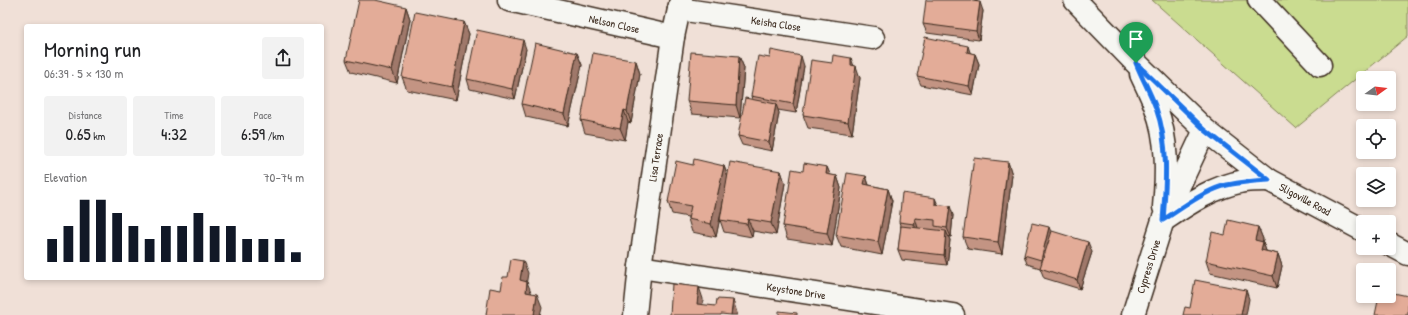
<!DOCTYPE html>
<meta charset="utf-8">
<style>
:root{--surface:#fff;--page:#f2f2f2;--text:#202124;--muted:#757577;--accent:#111827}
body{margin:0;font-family:"Patrick Hand",sans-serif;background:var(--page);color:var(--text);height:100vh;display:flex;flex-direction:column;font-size:15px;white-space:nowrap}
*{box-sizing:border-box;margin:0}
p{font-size:13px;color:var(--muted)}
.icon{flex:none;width:22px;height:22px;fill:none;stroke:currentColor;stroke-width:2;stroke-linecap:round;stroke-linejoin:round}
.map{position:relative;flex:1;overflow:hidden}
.drawer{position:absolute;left:24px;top:24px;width:300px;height:256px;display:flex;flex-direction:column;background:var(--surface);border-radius:4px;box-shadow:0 2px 6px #0003}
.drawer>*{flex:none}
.needle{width:26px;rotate:75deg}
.tools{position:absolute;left:1356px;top:71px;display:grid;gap:8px}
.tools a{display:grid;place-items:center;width:40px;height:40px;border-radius:4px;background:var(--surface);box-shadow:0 2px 6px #0003;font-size:20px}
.pin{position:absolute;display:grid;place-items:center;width:34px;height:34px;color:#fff;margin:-41px -17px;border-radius:50% 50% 50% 0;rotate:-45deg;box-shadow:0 0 4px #0007}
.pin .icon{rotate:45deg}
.round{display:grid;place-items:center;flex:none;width:42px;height:42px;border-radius:4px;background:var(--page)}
.overview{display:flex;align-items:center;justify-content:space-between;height:68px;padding:0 20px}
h1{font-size:22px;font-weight:600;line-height:30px}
.metrics{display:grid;grid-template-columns:repeat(3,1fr);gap:6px;height:68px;padding:4px 20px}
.metrics div{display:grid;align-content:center;border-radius:4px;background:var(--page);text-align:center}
.metrics b{font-size:17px;font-weight:600}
.metrics small{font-size:11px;font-weight:400}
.metrics p{font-size:11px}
.chart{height:112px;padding:8px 20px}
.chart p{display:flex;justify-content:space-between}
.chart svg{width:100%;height:72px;margin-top:4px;stroke:var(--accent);stroke-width:6}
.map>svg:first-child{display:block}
.green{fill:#cadc90;stroke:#828357}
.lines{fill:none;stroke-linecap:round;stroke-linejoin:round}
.minor-casing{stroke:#3b2a1e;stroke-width:25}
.minor{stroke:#f6f6f2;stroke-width:22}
.wall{fill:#c39483;stroke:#3b2a1e}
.shaded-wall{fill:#9f786a;stroke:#3b2a1e}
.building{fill:#e3ac98;stroke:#3b2a1e}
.route-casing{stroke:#fff;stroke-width:8}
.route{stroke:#1a73e8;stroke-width:5}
.labels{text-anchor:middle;stroke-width:4;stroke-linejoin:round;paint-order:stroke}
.street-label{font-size:11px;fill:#3b2a1e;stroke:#f6f6f2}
</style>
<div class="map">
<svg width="1408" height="315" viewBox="0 0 1408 315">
<rect width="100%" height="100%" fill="#f0e0d7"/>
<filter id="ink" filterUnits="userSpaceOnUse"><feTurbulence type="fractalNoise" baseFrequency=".025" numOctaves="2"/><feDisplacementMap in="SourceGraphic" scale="8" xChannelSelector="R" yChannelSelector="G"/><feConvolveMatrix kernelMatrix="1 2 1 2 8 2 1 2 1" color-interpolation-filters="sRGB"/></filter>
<g filter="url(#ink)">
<path class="green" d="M1152,0H1408V36L1296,128Z"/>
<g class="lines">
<g class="minor-casing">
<g id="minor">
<path id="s1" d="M509,0L673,37"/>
<path id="s2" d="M1075,0L1136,63L1205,130L1269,180L1363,230"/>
<path d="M1259,0L1320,65"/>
<path id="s3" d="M679,9L873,38"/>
<path d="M1141,74C1146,85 1152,96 1156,108C1168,140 1167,174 1164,207"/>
<path d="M1164,220C1189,203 1213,187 1244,181C1252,180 1261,180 1269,180"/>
<path d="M1389,244L1408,254"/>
<path id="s4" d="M640,267L953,315"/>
<path id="s5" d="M635,315L640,267L673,37L681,0"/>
<path id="s6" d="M1133,315L1163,220L1205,130"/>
</g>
</g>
<use href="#minor" class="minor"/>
</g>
<path class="wall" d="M977,0V1L983,11L979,40L927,33L923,24Z
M406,7L410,19L397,83L351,72L346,60Z
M464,22L469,34L456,100L407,90L402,77Z
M526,49L515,99L470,89L467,79Z
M577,53L582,65L568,126L526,117L522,104Z
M970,53L975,54L979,64L973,95L921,85L917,76Z
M739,56L744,68L740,118L692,114L687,101Z
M636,61L640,74L631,123L628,122L625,140L585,133L581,120Z
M832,63L854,65L860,78L852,134L808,128L803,115Z
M804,66L796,113L778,110L779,113L772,151L742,145L738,136L752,99L751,96Z
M1008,162L1012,175L1002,254L968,249L963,237Z
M693,165L724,166L728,177L781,171L785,183L776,235L753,231L752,237L724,232L720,220L722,206L716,237L692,232L688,219V217L672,214L668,202Z
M827,167L830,175L837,176L841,188L832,246L787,239L783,226L803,171Z
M866,176L869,185L888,189L892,201L882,255L841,247L836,235Z
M938,204L953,215L951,237H948L950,240L947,265L902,260L898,250L901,228L899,222Z
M1258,227L1263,239L1262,242H1263L1266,251L1278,254L1282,266L1277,288L1210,273L1206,261L1225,235Z
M1051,233L1092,252L1080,289L1044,278L1040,268L1027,264L1024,255Z"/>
<path class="shaded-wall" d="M980,2L983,11L979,40L976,31Z
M406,7L410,19L397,83L392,70Z
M464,22L469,34L456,100L452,87Z
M523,40L526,49L515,99L512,89Z
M968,46L971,55L967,52Z
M577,53L582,65L568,126L564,114Z
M975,54L979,64L973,95L969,86Z
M739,56L744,68L740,118L736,105Z
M801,56L804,66L796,113L793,104Z
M851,58L855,69L856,66L860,78L852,134L848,122Z
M636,61L640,74L631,123L627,111Z
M776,104L779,113L772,151L769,142Z
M624,110L628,122L625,140L620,128Z
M1008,162L1012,175L1002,254L998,242Z
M724,166L728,178L716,237L711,224Z
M827,167L832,179L826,174Z
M781,171L785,183L776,235L771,223Z
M837,176L841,188L832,246L827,233Z
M866,176L870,189L864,184Z
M888,189L892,201L882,255L878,242Z
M935,198L939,207L935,204Z
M950,206L953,215L951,237L947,228Z
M915,218L918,228V234L914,224Z
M748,219L753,231L752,237L747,224Z
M1049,227L1053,237L1045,269L1041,260Z
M1258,227L1263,239L1260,252L1255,240Z
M946,231L950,240L947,265L944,255Z
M1088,242L1092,252L1080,289L1077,280Z
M1263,242L1267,254L1261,250Z
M1278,254L1282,266L1277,288L1273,276Z
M523,261L528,273L525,292L520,280Z
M527,282L532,294L526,292Z
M699,287L703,299L702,315L697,304Z
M1246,290L1249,299L1246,315H1241Z
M537,294L542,307L540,315H534Z
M733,300L737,313V315H731Z"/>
<path class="building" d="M359,0H375L406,7L392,70L346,60Z
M926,0H972V1L980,2L976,31L923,24Z
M415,12L464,22L452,87L402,77Z
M477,30L523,40L512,89L467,79Z
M925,37L968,46L967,52L975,54L969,86L917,76Z
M535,43L577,53L564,114L522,104Z
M771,50L801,56L793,104L751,96L758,56L770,58Z
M691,52L739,56L736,105L687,101Z
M593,53L636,61L627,111L624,110L620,128L581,120Z
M833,55L851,58V65L856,66L848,122L803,115L811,60L832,63Z
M745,98L776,104L769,142L738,136Z
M974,158L1008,162L998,242L963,237Z
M694,159L724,166L711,224L688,219L691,206L668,202L676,161L693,165Z
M730,162L781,171L771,223L748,219L747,224L720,220Z
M804,163L827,167L826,174L837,176L827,233L783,226L792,169L803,171Z
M847,173L866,176L864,184L888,189L878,242L836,235Z
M902,193L935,198V204L950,206L947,228L935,226V220L915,218L914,224L899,222Z
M1228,220L1258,227L1255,240L1263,242L1261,250L1278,254L1273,276L1206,261L1212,232L1225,235Z
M1032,223L1049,227L1041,260L1024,255Z
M901,226L946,231L944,255L898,250Z
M1052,231L1088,242L1077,280L1040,268Z
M511,259L523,261L520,280L527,282L526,292L537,294L534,315H486L490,288L501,290L503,277H508Z
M1195,280L1246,290L1241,315H1183L1185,307L1190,308Z
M672,284L699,287L697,304L716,306L717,299L733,300L731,315L721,314V315H670Z
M1389,292L1408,296V315H1375L1379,296H1389Z
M779,311L797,313V315H779Z"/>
</g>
<g class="lines" filter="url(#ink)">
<g class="route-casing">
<path id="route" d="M1136,63L1205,130L1269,180C1253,181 1238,182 1223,186C1201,193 1182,208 1163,220C1166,183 1169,144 1156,108C1150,92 1142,78 1136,63Z"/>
</g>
<use href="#route" class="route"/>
</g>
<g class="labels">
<g class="street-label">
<text dy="4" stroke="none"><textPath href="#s3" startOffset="98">Keisha Close</textPath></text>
<text dy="4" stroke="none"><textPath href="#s1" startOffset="108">Nelson Close</textPath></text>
<text dy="4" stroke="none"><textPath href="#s5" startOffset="159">Lisa Terrace</textPath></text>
<text dy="4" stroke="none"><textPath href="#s2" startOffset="306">Sligoville Road</textPath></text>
<text dy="4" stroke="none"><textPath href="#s6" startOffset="51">Cypress Drive</textPath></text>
<text dy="4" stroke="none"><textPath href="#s4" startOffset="158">Keystone Drive</textPath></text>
</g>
</g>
</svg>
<div class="tools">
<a><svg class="needle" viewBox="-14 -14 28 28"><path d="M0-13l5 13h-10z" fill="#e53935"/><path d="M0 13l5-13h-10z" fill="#757577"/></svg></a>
<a><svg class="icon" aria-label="locate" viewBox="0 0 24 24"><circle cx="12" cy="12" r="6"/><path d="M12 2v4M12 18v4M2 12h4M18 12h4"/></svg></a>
<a><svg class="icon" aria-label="layers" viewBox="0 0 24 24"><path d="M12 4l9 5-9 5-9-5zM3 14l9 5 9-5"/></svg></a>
<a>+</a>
<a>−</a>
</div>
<div class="pin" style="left:1136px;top:63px;background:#1e9e55"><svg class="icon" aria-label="arrive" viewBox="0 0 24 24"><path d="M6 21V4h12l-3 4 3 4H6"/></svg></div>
<section class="drawer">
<div class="overview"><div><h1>Morning run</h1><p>06:39 · 5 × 130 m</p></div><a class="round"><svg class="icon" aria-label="share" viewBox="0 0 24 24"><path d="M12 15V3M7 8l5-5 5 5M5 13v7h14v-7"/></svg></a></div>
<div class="metrics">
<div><p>Distance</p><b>0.65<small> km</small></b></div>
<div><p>Time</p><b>4:32</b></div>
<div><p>Pace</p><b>6:59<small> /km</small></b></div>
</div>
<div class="chart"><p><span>Elevation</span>70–74 m</p>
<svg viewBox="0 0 160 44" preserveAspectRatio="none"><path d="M5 44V30M15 44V22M25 44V6M35 44V6M45 44V14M55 44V22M65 44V30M75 44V22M85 44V22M95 44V14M105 44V22M115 44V22M125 44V30M135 44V30M145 44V30M155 44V38"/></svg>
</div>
</section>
</div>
